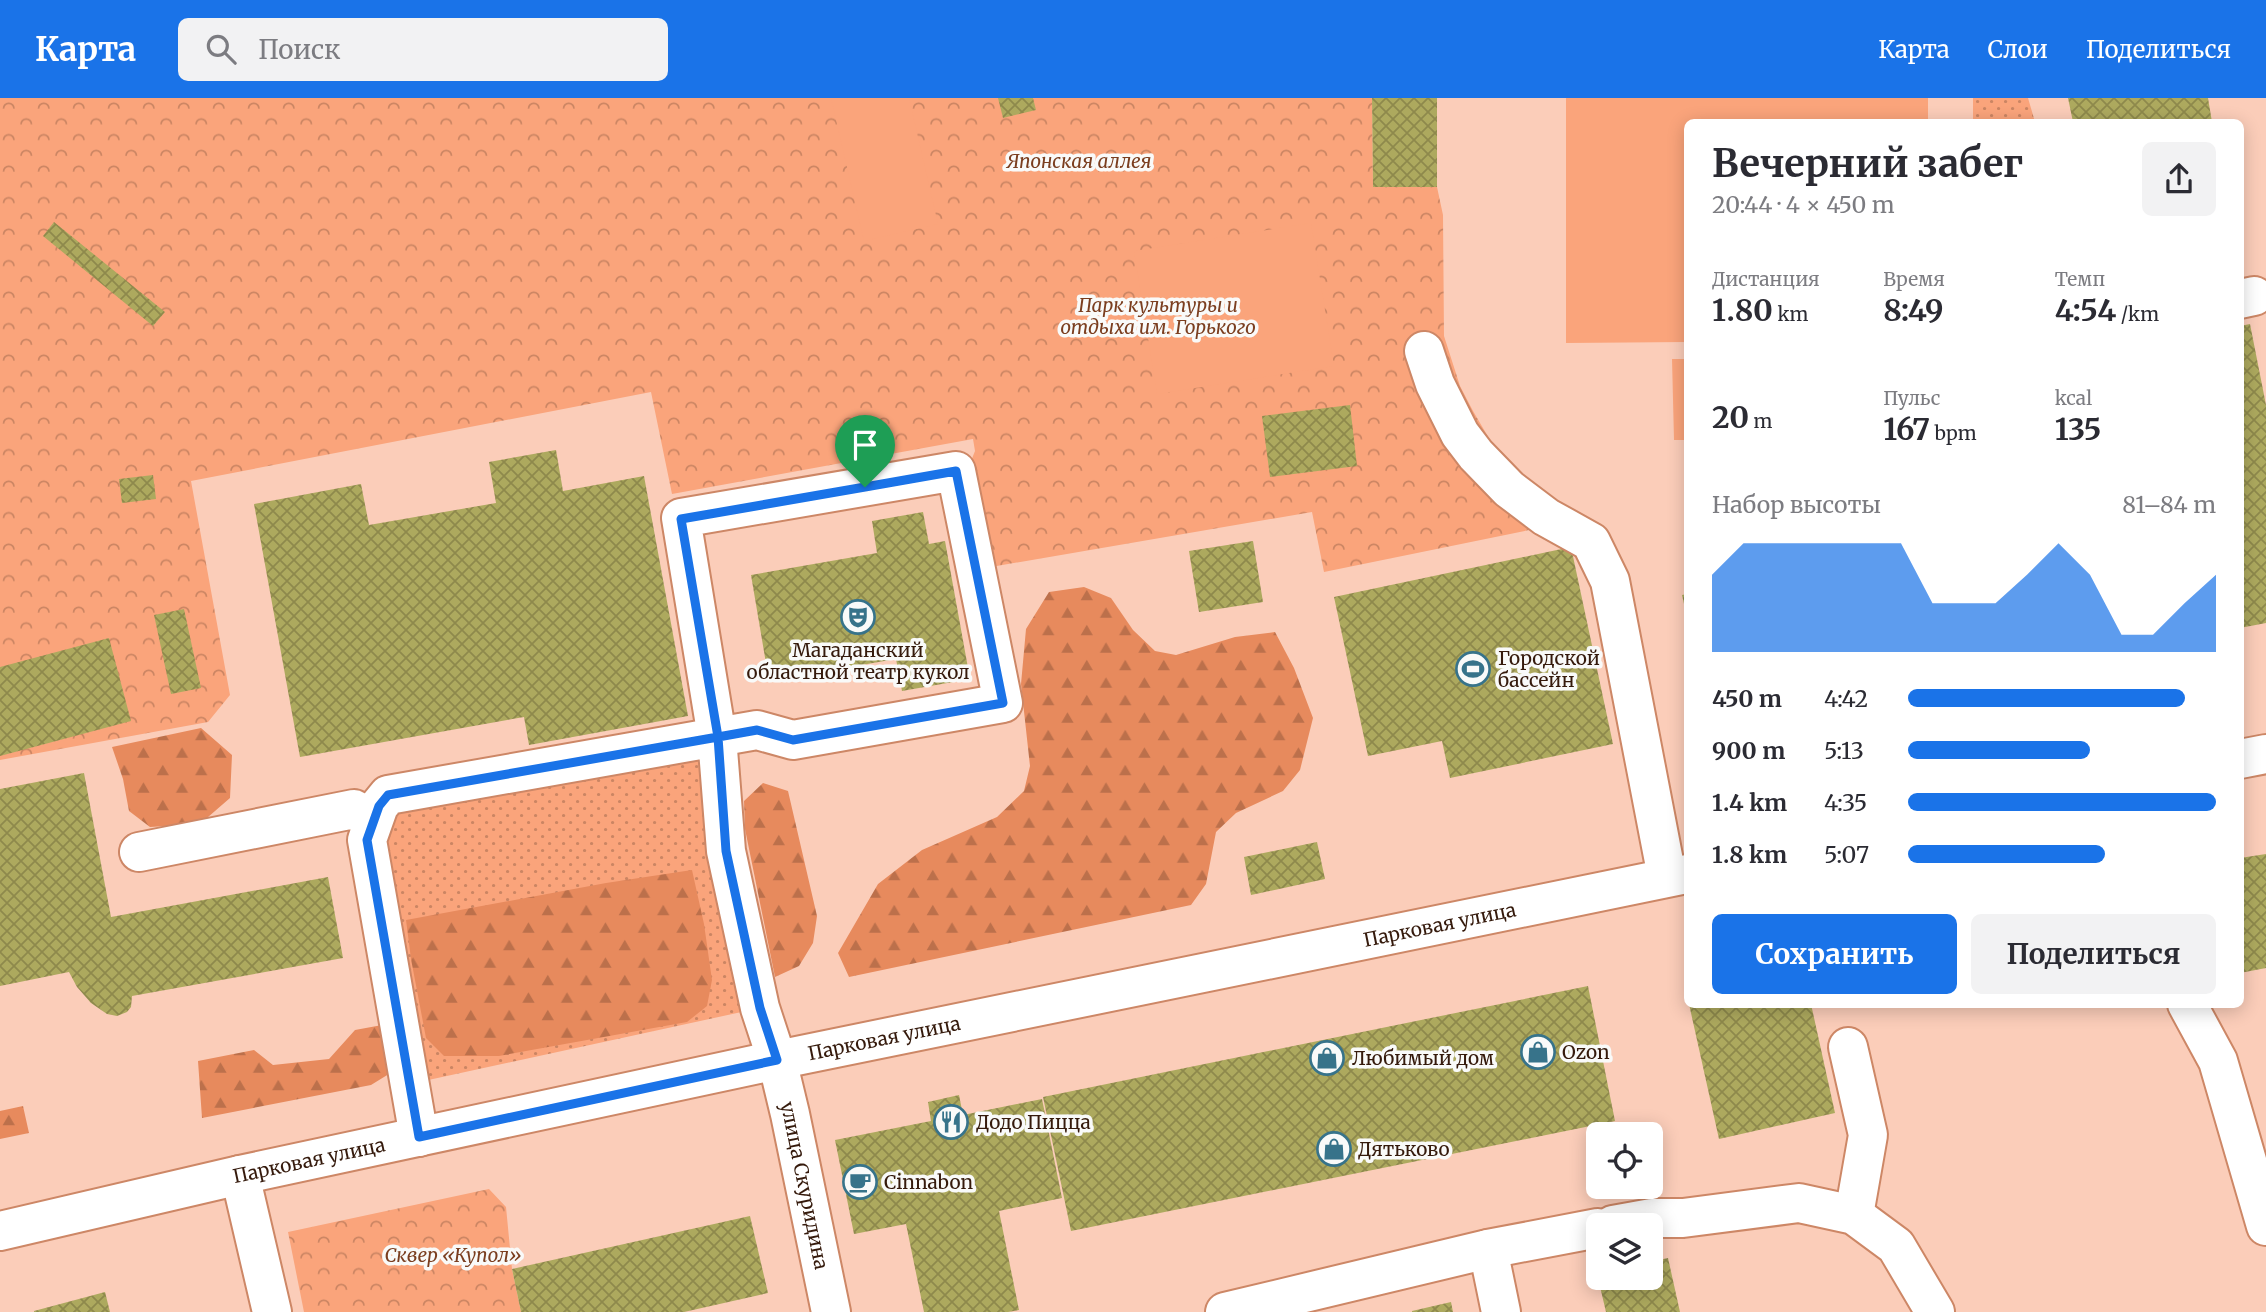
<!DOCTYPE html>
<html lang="ru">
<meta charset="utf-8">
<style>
:root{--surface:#fff;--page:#f2f2f3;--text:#2b2b33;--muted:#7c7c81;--accent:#1a73e8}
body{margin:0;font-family:Merriweather,serif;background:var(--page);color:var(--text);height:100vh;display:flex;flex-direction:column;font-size:26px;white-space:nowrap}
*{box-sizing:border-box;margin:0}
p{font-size:23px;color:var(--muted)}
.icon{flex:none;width:38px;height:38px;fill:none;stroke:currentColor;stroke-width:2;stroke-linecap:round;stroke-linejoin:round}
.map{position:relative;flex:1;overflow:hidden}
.details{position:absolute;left:1684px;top:21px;width:560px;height:889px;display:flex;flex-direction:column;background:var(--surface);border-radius:10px;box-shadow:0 4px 18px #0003}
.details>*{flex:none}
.tools{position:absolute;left:1586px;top:1024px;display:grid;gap:14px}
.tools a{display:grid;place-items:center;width:77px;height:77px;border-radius:10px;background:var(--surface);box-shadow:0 4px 18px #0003;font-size:35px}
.pin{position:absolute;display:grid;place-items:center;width:60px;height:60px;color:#fff;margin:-72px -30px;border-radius:50% 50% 50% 0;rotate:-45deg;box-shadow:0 0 7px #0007}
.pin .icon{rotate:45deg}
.round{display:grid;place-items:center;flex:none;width:74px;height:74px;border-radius:10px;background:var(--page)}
.head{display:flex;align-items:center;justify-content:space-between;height:119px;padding:0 28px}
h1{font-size:38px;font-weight:700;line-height:52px}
.metrics{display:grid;grid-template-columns:repeat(3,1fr);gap:10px;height:119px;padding:7px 28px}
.metrics div{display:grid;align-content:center}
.metrics b{font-size:30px;font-weight:700}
.metrics small{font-size:19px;font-weight:400}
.metrics p{font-size:19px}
.chart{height:196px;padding:14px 28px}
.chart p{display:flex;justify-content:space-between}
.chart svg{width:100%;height:126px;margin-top:7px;fill:var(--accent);opacity:.7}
.cta{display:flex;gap:14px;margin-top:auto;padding:14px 28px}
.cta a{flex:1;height:80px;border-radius:10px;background:var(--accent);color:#fff;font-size:28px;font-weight:700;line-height:80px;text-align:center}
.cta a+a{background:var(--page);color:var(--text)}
ul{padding:0 28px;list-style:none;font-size:23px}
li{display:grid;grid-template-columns:112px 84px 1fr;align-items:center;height:52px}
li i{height:18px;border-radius:9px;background:var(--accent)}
header{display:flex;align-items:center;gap:42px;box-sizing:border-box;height:98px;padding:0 35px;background:var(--accent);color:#fff}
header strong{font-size:33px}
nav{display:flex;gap:38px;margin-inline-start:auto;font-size:24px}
.search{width:490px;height:63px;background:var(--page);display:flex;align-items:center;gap:18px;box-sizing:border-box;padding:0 24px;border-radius:10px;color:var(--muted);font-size:26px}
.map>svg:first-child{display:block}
.grass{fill:url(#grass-dots)}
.forest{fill:url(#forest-firs)}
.park{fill:url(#park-crowns)}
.garden{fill:#faa47b}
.building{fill:url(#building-cross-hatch)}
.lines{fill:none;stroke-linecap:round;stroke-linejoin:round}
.minor-casing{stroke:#cd8766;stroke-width:42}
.minor{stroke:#fff;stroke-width:38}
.route-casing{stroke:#fff;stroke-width:14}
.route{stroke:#1a73e8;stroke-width:9}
.labels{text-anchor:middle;stroke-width:7;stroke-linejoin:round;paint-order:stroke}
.park-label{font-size:19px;font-style:italic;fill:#7b3e1f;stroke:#f9faf9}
.poi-label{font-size:19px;fill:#351a0c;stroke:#f9faf9;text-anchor:start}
.street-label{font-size:19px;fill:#351a0c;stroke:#f9faf9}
</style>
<header>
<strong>Карта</strong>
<div class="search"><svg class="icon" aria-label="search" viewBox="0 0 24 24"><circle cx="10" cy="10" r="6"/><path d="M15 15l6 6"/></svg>Поиск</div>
<nav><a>Карта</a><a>Слои</a><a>Поделиться</a></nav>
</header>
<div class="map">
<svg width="2266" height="1214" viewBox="0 0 2266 1214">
<defs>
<pattern id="grass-dots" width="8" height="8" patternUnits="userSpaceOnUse" patternTransform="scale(1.75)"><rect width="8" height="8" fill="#faa47b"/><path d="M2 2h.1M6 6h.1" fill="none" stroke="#cb8563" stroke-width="1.8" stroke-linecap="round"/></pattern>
<pattern id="forest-firs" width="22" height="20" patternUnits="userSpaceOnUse" patternTransform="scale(1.75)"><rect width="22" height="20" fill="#e78a5d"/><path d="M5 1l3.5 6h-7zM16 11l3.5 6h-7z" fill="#bc704b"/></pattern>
<pattern id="park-crowns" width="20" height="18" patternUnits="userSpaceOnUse" patternTransform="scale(1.75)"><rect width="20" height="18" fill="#faa47b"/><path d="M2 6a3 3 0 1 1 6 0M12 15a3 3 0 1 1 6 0" fill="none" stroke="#cb8563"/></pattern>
<pattern id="building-cross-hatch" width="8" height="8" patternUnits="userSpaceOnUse" patternTransform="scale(1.75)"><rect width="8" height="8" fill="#ada95e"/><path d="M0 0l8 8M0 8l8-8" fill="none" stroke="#8e894c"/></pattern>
</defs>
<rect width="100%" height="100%" fill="#fbcdb9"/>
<path class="grass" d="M1973,0H2028L2035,24H1973Z
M717,639L760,910L410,986L379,708Z"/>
<path class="forest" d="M1084,489L1111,500L1133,532L1155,553L1176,557L1235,539L1275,534L1294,570L1313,620L1300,672L1283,693L1236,715L1216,734L1206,786L1191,807L849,879L838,855L878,786L922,752L997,719L1024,693L1030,668L1021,586L1026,531L1049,494Z
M201,630L232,657L230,700L200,726L150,729L129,713L123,681L112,649Z
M763,685L788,693L817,818L813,845L799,868L775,879L745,731L744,703Z
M692,772L704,826L712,882L707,908L687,924L499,958H444L426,940L411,861L406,822L606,785Z
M393,925L397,971L371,987L202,1020L198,963L254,952L273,967L329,961L355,932Z
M23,1008L29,1035L0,1041V1013Z"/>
<path class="park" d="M0,0H1372L1373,89H1437L1443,117L1444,238L1460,288L1473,313L1490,342L1533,386L1539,430L1324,474L1312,414L991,469L967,373L975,353L973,341L672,396L651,294L191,383L230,597L208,624L0,662Z
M489,1091L506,1109L512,1171L521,1214H304L288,1134Z"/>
<path class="garden" d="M831,0H909L938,126L864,143Z
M1566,0H1928V24H1687V244L1566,245Z
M1311,125L1334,268L1157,296L1134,153Z
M1672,261H1687V342H1674Z"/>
<path class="building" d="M998,0H1033L1036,12L1003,20Z
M1372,0H1437V89H1373Z
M2068,0H2208L2212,24H2073Z
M54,124L165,214L153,228L43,138Z
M2250,226L2266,307V525L2240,530V228Z
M1350,307L1357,368L1270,379L1262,318Z
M556,352L563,393L644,378L688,618L529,647L524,619L300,659L254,406L361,386L369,427L496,405L489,364Z
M153,377L156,401L122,405L119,381Z
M923,414L929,446L945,443L970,581L902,593L896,561L769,583L751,477L877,455L872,423Z
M1253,443L1263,504L1199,514L1189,453Z
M1571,449L1613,646L1450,680L1442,643L1368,658L1334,499Z
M1687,496V515H1686L1682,497Z
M184,511L201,590L171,596L154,517Z
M109,540L131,623L0,658V569Z
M84,675L111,819L328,779L343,860L132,898L131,909L127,914L117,918L107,916L91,905L77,889L69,874L0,888V691Z
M1317,744L1325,781L1251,797L1244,759Z
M2266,756V870L2240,875V760Z
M1588,888L1615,1023L1071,1133L1043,999Z
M1689,906H1811L1835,1015L1719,1041Z
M959,997L963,1017L1042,1001L1062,1100L999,1113L1019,1212L1008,1214H924L906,1126L854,1136L835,1042L931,1023L928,1004Z
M750,1118L768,1195L684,1214H521L512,1171Z
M1668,1160L1680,1214H1606L1598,1180H1650V1164Z
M105,1194L110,1214H34V1213Z
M1451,1204L1453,1214H1412V1213Z"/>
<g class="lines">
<g class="minor-casing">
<g id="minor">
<path d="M2240,201L2254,198"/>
<path d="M1424,253L1435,286L1460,336L1476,357L1509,391L1546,419L1591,444L1610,483L1667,779"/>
<path d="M956,373L1003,605L793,642L757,632L717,639L681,420Z"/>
<path d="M2240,661L2266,656"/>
<path d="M139,754L354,711L372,723"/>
<path d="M2187,906L2218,963L2266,1128"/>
<path d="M1848,949L1868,1037L1854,1117"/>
<path id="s1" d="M419,1039L367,742L379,708L388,697L717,639L726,753L760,910L777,962L790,1016L831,1214"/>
<path d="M240,1077L272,1214"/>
<path d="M1613,1127L1652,1120H1683L1799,1105L1854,1117L1896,1148L1935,1214"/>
<path id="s2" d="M0,1133L240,1077L777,962L1687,776"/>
<path d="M1488,1151L1501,1214"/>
<path d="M1225,1214L1488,1151L1598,1130"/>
</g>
</g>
<use href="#minor" class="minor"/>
</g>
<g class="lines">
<g class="route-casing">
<path id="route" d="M865,389L681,421L718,639L388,697L379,708L367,742L419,1039L777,962L760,910L726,753L718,639L757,632L793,642L1003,605L956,373L865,389"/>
</g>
<use href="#route" class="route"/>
</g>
<defs>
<g id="theatre-ring" transform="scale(1.75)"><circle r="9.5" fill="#f9faf9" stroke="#37738a" stroke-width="1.5"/><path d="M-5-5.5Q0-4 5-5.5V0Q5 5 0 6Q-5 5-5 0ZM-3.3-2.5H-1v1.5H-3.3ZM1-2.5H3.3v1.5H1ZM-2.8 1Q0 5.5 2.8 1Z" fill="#37738a"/></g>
<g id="stadium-ring" transform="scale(1.75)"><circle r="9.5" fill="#f9faf9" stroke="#37738a" stroke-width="1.5"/><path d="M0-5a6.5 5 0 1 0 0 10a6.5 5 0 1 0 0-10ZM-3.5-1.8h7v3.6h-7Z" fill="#37738a"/></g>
<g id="shop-ring" transform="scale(1.75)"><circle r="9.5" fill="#f9faf9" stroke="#37738a" stroke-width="1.5"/><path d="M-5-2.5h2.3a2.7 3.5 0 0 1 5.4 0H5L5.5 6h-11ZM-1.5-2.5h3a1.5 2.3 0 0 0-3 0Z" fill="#37738a"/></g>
<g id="restaurant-ring" transform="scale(1.75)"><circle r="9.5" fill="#f9faf9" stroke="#37738a" stroke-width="1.5"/><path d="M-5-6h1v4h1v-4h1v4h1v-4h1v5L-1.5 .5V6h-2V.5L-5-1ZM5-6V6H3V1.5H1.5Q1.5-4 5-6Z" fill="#37738a"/></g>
<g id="cafe-ring" transform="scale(1.75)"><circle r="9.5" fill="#f9faf9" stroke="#37738a" stroke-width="1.5"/><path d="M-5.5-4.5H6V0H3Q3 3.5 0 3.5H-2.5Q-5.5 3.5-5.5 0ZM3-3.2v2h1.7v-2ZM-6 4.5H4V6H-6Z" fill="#37738a"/></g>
</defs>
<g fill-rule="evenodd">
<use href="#theatre-ring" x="858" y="519"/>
<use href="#stadium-ring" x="1473" y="571"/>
<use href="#shop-ring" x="1538" y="954"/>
<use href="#shop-ring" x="1327" y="960"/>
<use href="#restaurant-ring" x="951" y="1024"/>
<use href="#shop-ring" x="1334" y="1051"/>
<use href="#cafe-ring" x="860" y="1084"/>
</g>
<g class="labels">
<g class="park-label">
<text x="1079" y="70">Японская аллея</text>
<text x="1158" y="214">Парк культуры и<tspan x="1158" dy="22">отдыха им. Горького</tspan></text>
<text x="453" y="1164">Сквер «Купол»</text>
</g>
<g class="poi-label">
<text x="858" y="559" text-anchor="middle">Магаданский<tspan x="858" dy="22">областной театр кукол</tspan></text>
<text x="1498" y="567">Городской<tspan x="1498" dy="22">бассейн</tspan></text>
<text x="1562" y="961">Ozon</text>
<text x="1352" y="967">Любимый дом</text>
<text x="976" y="1031">Додо Пицца</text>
<text x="1358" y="1058">Дятьково</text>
<text x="884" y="1091">Cinnabon</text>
</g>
<g class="street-label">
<text dy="7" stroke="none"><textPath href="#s2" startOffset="1472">Парковая улица</textPath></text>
<text dy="7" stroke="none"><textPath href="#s2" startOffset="905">Парковая улица</textPath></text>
<text dy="7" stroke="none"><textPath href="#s2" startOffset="317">Парковая улица</textPath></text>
<text dy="7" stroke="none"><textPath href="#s1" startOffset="1144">улица Скуридина</textPath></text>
</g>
</g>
</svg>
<div class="tools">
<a><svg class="icon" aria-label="locate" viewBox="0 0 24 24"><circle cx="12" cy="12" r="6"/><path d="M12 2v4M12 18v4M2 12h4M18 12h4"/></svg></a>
<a><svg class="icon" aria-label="layers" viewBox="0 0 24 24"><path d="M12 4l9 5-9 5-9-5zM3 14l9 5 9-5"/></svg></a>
</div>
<div class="pin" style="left:865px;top:389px;background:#1e9e55"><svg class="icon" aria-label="arrive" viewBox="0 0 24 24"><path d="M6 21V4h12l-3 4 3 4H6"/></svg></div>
<section class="details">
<div class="head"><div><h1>Вечерний забег</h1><p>20:44 · 4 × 450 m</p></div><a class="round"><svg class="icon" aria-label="share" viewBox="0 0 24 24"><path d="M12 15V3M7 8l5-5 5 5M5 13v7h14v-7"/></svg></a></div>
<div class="metrics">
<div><p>Дистанция</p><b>1.80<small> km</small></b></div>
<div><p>Время</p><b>8:49</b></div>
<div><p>Темп</p><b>4:54<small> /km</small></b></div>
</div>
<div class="metrics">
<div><b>20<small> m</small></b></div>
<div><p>Пульс</p><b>167<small> bpm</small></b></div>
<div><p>kcal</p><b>135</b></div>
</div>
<div class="chart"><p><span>Набор высоты</span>81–84 m</p>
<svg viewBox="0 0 160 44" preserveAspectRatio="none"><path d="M0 44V17L10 6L20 6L30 6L40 6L50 6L60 6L70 27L80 27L90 27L100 17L110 6L120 17L130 38L140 38L150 27L160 17V44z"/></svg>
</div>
<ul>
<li><b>450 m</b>4:42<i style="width:90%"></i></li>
<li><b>900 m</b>5:13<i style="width:59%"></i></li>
<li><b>1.4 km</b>4:35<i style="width:100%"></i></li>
<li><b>1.8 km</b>5:07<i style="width:64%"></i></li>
</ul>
<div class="cta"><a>Сохранить</a><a>Поделиться</a></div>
</section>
</div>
